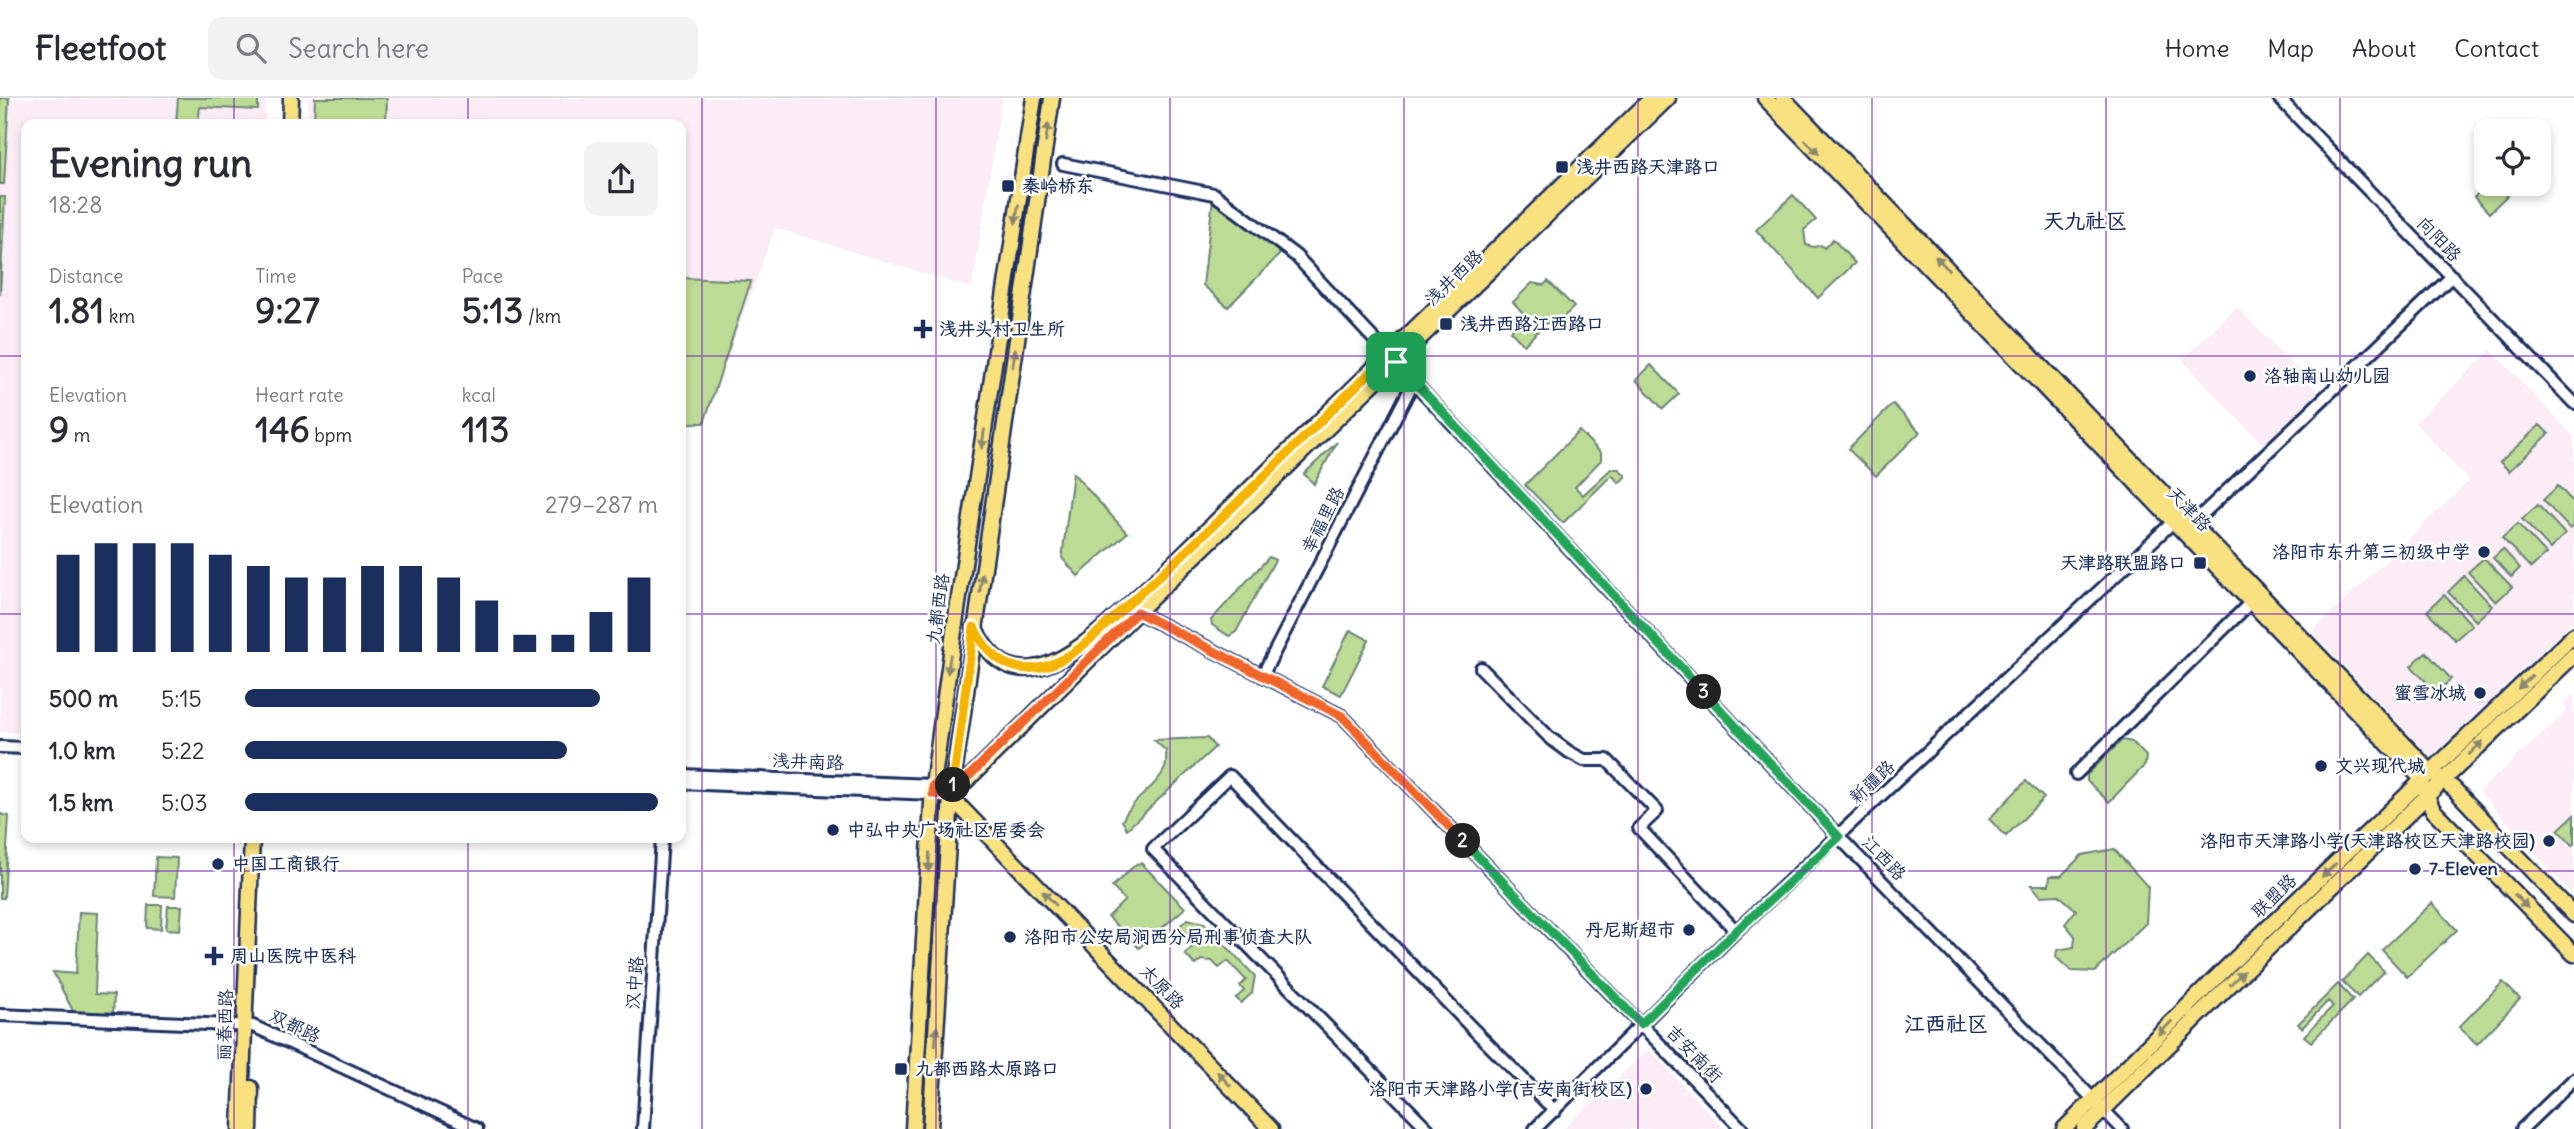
<!DOCTYPE html>
<meta charset="utf-8">
<style>
:root{--surface:#fff;--page:#f2f2f3;--text:#2b2b33;--muted:#7c7c81;--line:#e1e1e2;--accent:#1b2f5e}
body{margin:0;font-family:Delius,"LXGW WenKai TC",sans-serif;background:var(--page);color:var(--text);height:100vh;display:flex;flex-direction:column;font-size:26px;white-space:nowrap}
*{box-sizing:border-box;margin:0}
p{font-size:23px;color:var(--muted)}
.icon{flex:none;width:38px;height:38px;fill:none;stroke:currentColor;stroke-width:2;stroke-linecap:round;stroke-linejoin:round}
.map{position:relative;flex:1;overflow:hidden}
.sheet{position:absolute;left:21px;top:21px;width:665px;height:724px;display:flex;flex-direction:column;background:var(--surface);border-radius:14px;box-shadow:0 4px 10px #0003}
.sheet>*{flex:none}
.fabs{position:absolute;left:2474px;top:21px;display:grid;gap:14px}
.fabs a{display:grid;place-items:center;width:77px;height:77px;border-radius:14px;background:var(--surface);box-shadow:0 4px 10px #0003;font-size:35px}
.pin{position:absolute;display:grid;place-items:center;width:60px;height:60px;color:#fff;margin:-30px;border-radius:14px;box-shadow:0 4px 10px #0006}
.km{position:absolute;width:35px;height:35px;margin:-18px;border-radius:50%;background:#222;color:#fff;font-size:19px;line-height:35px;text-align:center}
.round{display:grid;place-items:center;flex:none;width:74px;height:74px;border-radius:14px;background:var(--page)}
.summary{display:flex;align-items:center;justify-content:space-between;height:119px;padding:0 28px}
h1{font-size:38px;font-weight:700;line-height:52px}
.stats{display:grid;grid-template-columns:repeat(3,1fr);gap:10px;height:119px;padding:7px 28px}
.stats div{display:grid;align-content:center}
.stats b{font-size:35px;font-weight:700}
.stats small{font-size:19px;font-weight:400}
.stats p{font-size:19px}
.chart{height:196px;padding:14px 28px}
.chart p{display:flex;justify-content:space-between}
.chart svg{width:100%;height:126px;margin-top:7px;stroke:var(--accent);stroke-width:6}
ul{padding:0 28px;list-style:none;font-size:23px}
li{display:grid;grid-template-columns:112px 84px 1fr;align-items:center;height:52px}
li i{height:18px;border-radius:9px;background:var(--accent)}
header{display:flex;align-items:center;gap:42px;box-sizing:border-box;height:98px;padding:0 35px;background:var(--surface);border-bottom:2px solid var(--line)}
header strong{font-size:33px}
nav{display:flex;gap:38px;margin-inline-start:auto;font-size:24px}
.search{width:490px;height:63px;background:var(--page);display:flex;align-items:center;gap:18px;box-sizing:border-box;padding:0 24px;border-radius:14px;color:var(--muted);font-size:26px}
.map>svg:first-child{display:block}
.built{fill:#fbecf6}
.green{fill:#bcdb94;stroke:#6c8579;stroke-width:2}
.lines{fill:none;stroke-linecap:round;stroke-linejoin:round}
.minor-casing{stroke:#1b2f5e;stroke-width:16}
.major-casing{stroke:#1b2f5e;stroke-width:19}
.minor{stroke:#fff;stroke-width:10}
.major{stroke:#fae180;stroke-width:14}
.oneway{fill:#8a886f}
.split-1-casing{stroke:#fff;stroke-width:14}
.split-2-casing{stroke:#fff;stroke-width:14}
.split-3-casing{stroke:#fff;stroke-width:14}
.split-4-casing{stroke:#fff;stroke-width:14}
.split-1{stroke:#f5b400;stroke-width:9}
.split-2{stroke:#f0652b;stroke-width:9}
.split-3{stroke:#22a559;stroke-width:9}
.split-4{stroke:#22a559;stroke-width:9}
.grid{fill:none;stroke:#7b2cbf;stroke-width:2;stroke-opacity:0.55}
.poi-dot{fill:#1b2f5e;stroke:#fff;stroke-width:2.5}
.labels{text-anchor:middle;stroke-width:5;stroke-linejoin:round;paint-order:stroke}
.poi-label{font-size:18px;font-weight:bold;fill:#1b2f5e;stroke:#fff;text-anchor:start}
.street-label{font-size:18px;fill:#1b2f5e;stroke:#fff}
.quarter-label{font-size:21px;font-weight:bold;fill:#1b2f5e;stroke:#fff}
</style>
<header>
<strong>Fleetfoot</strong>
<div class="search"><svg class="icon" aria-label="search" viewBox="0 0 24 24"><circle cx="10" cy="10" r="6"/><path d="M15 15l6 6"/></svg>Search here</div>
<nav><a>Home</a><a>Map</a><a>About</a><a>Contact</a></nav>
</header>
<div class="map">
<svg width="2574" height="1031" viewBox="0 0 2574 1031">
<rect width="100%" height="100%" fill="#fff"/>
<filter id="ink" filterUnits="userSpaceOnUse"><feTurbulence type="fractalNoise" baseFrequency=".0143" numOctaves="2"/><feDisplacementMap in="SourceGraphic" scale="14" xChannelSelector="R" yChannelSelector="G"/><feConvolveMatrix kernelMatrix="1 2 1 2 8 2 1 2 1" color-interpolation-filters="sRGB"/></filter>
<g filter="url(#ink)">
<path class="built" d="M0,0H266L264,26H26V635L0,634Z
M308,0H1002L972,190L775,130L704,325L681,324V26H308Z
M2237,209L2318,293L2263,347L2182,262Z
M2491,252L2574,338V522L2431,659L2312,534L2469,383L2415,325Z
M2574,596V793L2571,795L2479,693L2568,612L2563,607Z
M1649,951L1724,1031H1563Z"/>
<path class="green" d="M0,0H9L4,86H0Z
M178,0H258V12L200,9L198,26H176Z
M315,0H387L386,26H314Z
M2488,86H2511L2515,90L2489,115L2474,99Z
M1793,97L1816,122L1804,132L1806,147L1814,149L1821,147L1824,150L1833,141L1855,165L1818,200L1756,132Z
M0,99H5L0,197Z
M1213,100L1281,155L1228,209L1203,187Z
M681,180L751,183L704,325H681Z
M1548,183L1574,209L1553,229L1547,224L1524,247L1510,233L1525,217L1513,204L1532,185L1544,187Z
M1651,267L1679,296L1663,311L1636,282Z
M1893,306L1920,334L1876,378L1848,351Z
M2540,327L2549,336L2509,373L2500,364Z
M1579,333L1601,355V362L1575,389L1583,397L1611,371H1619L1626,378L1619,385L1612,377L1563,425L1525,387Z
M1337,344L1314,386L1304,376Z
M1073,375L1127,435L1078,478L1062,460Z
M2558,388L2574,405V428L2570,431L2543,402Z
M2538,407L2565,436L2550,451L2522,421Z
M2518,426L2546,456L2531,470L2502,440Z
M2503,451L2520,470L2511,479L2493,460Z
M1269,459L1275,462L1236,534L1229,538L1212,527L1211,522Z
M2484,460L2512,489L2496,504L2468,474Z
M2464,478L2492,508L2476,523L2448,494Z
M2444,497L2472,527L2455,542L2427,513Z
M1350,532L1369,542L1341,597L1322,588Z
M2426,554L2451,581L2437,595L2411,568Z
M1207,640L1215,649L1127,731L1122,723C1132,700 1157,690 1165,670C1167,665 1166,659 1166,653L1154,642Z
M2122,642L2132,644L2146,658L2145,667L2109,704L2087,683V677Z
M2026,683L2044,700L2006,738L1989,721Z
M0,716L9,718L4,800H0Z
M2574,717V746L2572,747L2558,732Z
M2114,751L2148,789L2146,825L2095,874L2071,873L2056,859L2057,852L2074,849L2075,838L2065,826L2076,812L2059,797L2041,798L2031,787H2049L2050,778H2061L2082,757Z
M156,759L177,760L175,799L154,798Z
M1141,765L1185,810L1139,850L1108,819L1125,802L1112,789L1136,766Z
M2432,805L2457,832L2407,879L2382,852Z
M148,807H162L161,831L147,830Z
M168,808H182L180,832L166,831Z
M79,814L98,815L95,896L114,897L113,919L75,917L53,874L76,876Z
M1187,821L1204,825L1255,878L1252,895L1241,905L1236,900L1244,893L1240,888L1246,882L1228,863L1219,870L1212,863L1201,862L1195,867L1185,856L1195,847L1184,836L1173,845L1168,839Z
M2368,857L2384,873L2358,899L2342,884Z
M2503,884L2520,901L2477,946L2459,929Z
M2338,886L2353,902L2311,944L2304,938L2333,908L2328,903L2302,930L2298,926Z"/>
<g class="lines">
<g class="minor-casing">
<path id="minor" d="M2279,0L2574,305
M1063,66L1214,96L1296,158L1839,739L2122,1031
M2188,430L2452,178
M1137,514L1342,618L1742,1031
M1481,570L1550,640L1569,654L1584,662H1607L1657,713L1639,730L1736,833
M1262,578L1414,283
M0,649L26,650
M2076,676L2252,503
M681,677L933,687
M681,685L932,696
M0,917L253,928L477,1031
M643,1031L662,740
M1428,1031L1153,751L1230,678L1470,928L1555,1013
M1535,1031L1736,833L2174,423
M2522,1031L2574,981"/>
</g>
<g class="major-casing">
<path id="major" d="M1765,0L2418,677L2433,712L2574,856
M1783,0L2426,669L2454,691L2574,817
M290,26L291,0
M974,529C1020,628 1107,525 1154,484L1652,0
M949,697L1271,1031
M952,697L1137,514L1668,0
M240,1031L252,740
M250,1031L251,990
M913,1031L933,687L955,526L1034,0
M930,1031L951,698L1052,0
M2064,1031L2229,867L2574,537
M2084,1031L2238,879L2574,557"/>
</g>
<use href="#minor" class="minor"/>
<use href="#major" class="major"/>
</g>
<defs><path id="oneway-solid" d="M-6-.8H1V-3.2L6.5 0L1 3.2V.8H-6Z" transform="scale(1.75)"/></defs>
<g class="oneway">
<use href="#oneway-solid" transform="translate(1047 35) rotate(-82)"/>
<use href="#oneway-solid" transform="translate(1812 49) rotate(46)"/>
<use href="#oneway-solid" transform="translate(1017 116) rotate(99)"/>
<use href="#oneway-solid" transform="translate(1942 165) rotate(-134)"/>
<use href="#oneway-solid" transform="translate(1014 260) rotate(-82)"/>
<use href="#oneway-solid" transform="translate(983 341) rotate(99)"/>
<use href="#oneway-solid" transform="translate(981 485) rotate(-82)"/>
<use href="#oneway-solid" transform="translate(949 566) rotate(98)"/>
<use href="#oneway-solid" transform="translate(2525 584) rotate(136)"/>
<use href="#oneway-solid" transform="translate(2476 650) rotate(-44)"/>
<use href="#oneway-solid" transform="translate(929 764) rotate(93)"/>
<use href="#oneway-solid" transform="translate(2329 772) rotate(136)"/>
<use href="#oneway-solid" transform="translate(1049 800) rotate(-134)"/>
<use href="#oneway-solid" transform="translate(2521 803) rotate(46)"/>
<use href="#oneway-solid" transform="translate(2237 880) rotate(-44)"/>
<use href="#oneway-solid" transform="translate(2165 930) rotate(135)"/>
<use href="#oneway-solid" transform="translate(936 938) rotate(-86)"/>
<use href="#oneway-solid" transform="translate(1224 981) rotate(-133)"/>
</g>
</g>
<g class="lines" filter="url(#ink)">
<g class="split-1-casing">
<path id="split-1" d="M953,687L974,529C988,559 1012,578 1046,568C1077,559 1103,529 1126,508C1217,428 1302,340 1389,256L1396,264"/>
</g>
<g class="split-2-casing">
<path id="split-2" d="M953,687L951,698L933,687V696L951,698L966,681L1137,514L1342,618L1463,743"/>
</g>
<g class="split-3-casing">
<path id="split-3" d="M1463,743L1641,926L1736,833L1839,739L1704,594"/>
</g>
<g class="split-4-casing">
<path id="split-4" d="M1396,264L1704,594"/>
</g>
<use href="#split-1" class="split-1"/>
<use href="#split-2" class="split-2"/>
<use href="#split-3" class="split-3"/>
<use href="#split-4" class="split-4"/>
</g>
<path class="grid" d="M234,0V26M468,0V26M702,0V1031M936,0V1031M1170,0V1031M1404,0V1031M1638,0V1031M1872,0V1031M2106,0V1031M2340,0V1031M0,258H26M681,258H2574M0,516H26M681,516H2574M234,740V1031M468,740V1031M0,773H2574"/>
<g class="poi-dot">
<rect x="1555" y="62" width="14" height="14" rx="3.5"/>
<rect x="1001" y="81" width="14" height="14" rx="3.5"/>
<rect x="1439" y="219" width="14" height="14" rx="3.5"/>
<path d="M919.5 220.5h7v7h7v7h-7v7h-7v-7h-7v-7h7z"/>
<circle cx="2250" cy="278" r="7"/>
<circle cx="2484" cy="454" r="7"/>
<rect x="2193" y="458" width="14" height="14" rx="3.5"/>
<circle cx="2480" cy="595" r="7"/>
<circle cx="2321" cy="668" r="7"/>
<circle cx="833" cy="732" r="7"/>
<circle cx="2549" cy="743" r="7"/>
<circle cx="218" cy="766" r="7"/>
<circle cx="2415" cy="771" r="7"/>
<circle cx="1689" cy="832" r="7"/>
<circle cx="1010" cy="839" r="7"/>
<path d="M210.5 847.5h7v7h7v7h-7v7h-7v-7h-7v-7h7z"/>
<rect x="894" y="964" width="14" height="14" rx="3.5"/>
<circle cx="1646" cy="991" r="7"/>
</g>
<g class="labels">
<g class="poi-label">
<text x="1576" y="75">浅井西路天津路口</text>
<text x="1022" y="94">秦岭桥东</text>
<text x="1460" y="232">浅井西路江西路口</text>
<text x="939" y="237">浅井头村卫生所</text>
<text x="2264" y="284">洛轴南山幼儿园</text>
<text x="2470" y="460" text-anchor="end">洛阳市东升第三初级中学</text>
<text x="2186" y="471" text-anchor="end">天津路联盟路口</text>
<text x="2466" y="601" text-anchor="end">蜜雪冰城</text>
<text x="2335" y="674">文兴现代城</text>
<text x="847" y="738">中弘中央广场社区居委会</text>
<text x="2535" y="749" text-anchor="end">洛阳市天津路小学(天津路校区天津路校园)</text>
<text x="232" y="772">中国工商银行</text>
<text x="2429" y="777">7-Eleven</text>
<text x="1675" y="838" text-anchor="end">丹尼斯超市</text>
<text x="1024" y="845">洛阳市公安局涧西分局刑事侦查大队</text>
<text x="230" y="864">周山医院中医科</text>
<text x="915" y="977">九都西路太原路口</text>
<text x="1632" y="997" text-anchor="end">洛阳市天津路小学(吉安南街校区)</text>
</g>
<g class="street-label">
<text transform="translate(2439 141) rotate(46)" y="6">向阳路</text>
<text transform="translate(1454 180) rotate(-44)" y="6">浅井西路</text>
<text transform="translate(2189 411) rotate(46)" y="6">天津路</text>
<text transform="translate(1323 422) rotate(-63)" y="6">幸福里路</text>
<text transform="translate(938 511) rotate(-82)" y="6">九都西路</text>
<text transform="translate(808 664) rotate(2)" y="6">浅井南路</text>
<text transform="translate(1872 684) rotate(-43)" y="6">新疆路</text>
<text transform="translate(1884 760) rotate(46)" y="6">江西路</text>
<text transform="translate(2274 798) rotate(-44)" y="6">联盟路</text>
<text transform="translate(635 885) rotate(-86)" y="6">汉中路</text>
<text transform="translate(1162 889) rotate(46)" y="6">太原路</text>
<text transform="translate(225 927) rotate(-88)" y="6">丽春西路</text>
<text transform="translate(295 928) rotate(25)" y="6">双都路</text>
<text transform="translate(1694 956) rotate(46)" y="6">吉安南街</text>
</g>
<g class="quarter-label">
<text x="2085" y="130">天九社区</text>
<text x="1946" y="933">江西社区</text>
</g>
</g>
</svg>
<div class="fabs">
<a><svg class="icon" aria-label="locate" viewBox="0 0 24 24"><circle cx="12" cy="12" r="6"/><path d="M12 2v4M12 18v4M2 12h4M18 12h4"/></svg></a>
</div>
<div class="pin" style="left:1396px;top:264px;background:#1e9e55"><svg class="icon" aria-label="arrive" viewBox="0 0 24 24"><path d="M6 21V4h12l-3 4 3 4H6"/></svg></div>
<b class="km" style="left:953px;top:687px">1</b>
<b class="km" style="left:1463px;top:743px">2</b>
<b class="km" style="left:1704px;top:594px">3</b>
<section class="sheet">
<div class="summary"><div><h1>Evening run</h1><p>18:28</p></div><a class="round"><svg class="icon" aria-label="share" viewBox="0 0 24 24"><path d="M12 15V3M7 8l5-5 5 5M5 13v7h14v-7"/></svg></a></div>
<div class="stats">
<div><p>Distance</p><b>1.81<small> km</small></b></div>
<div><p>Time</p><b>9:27</b></div>
<div><p>Pace</p><b>5:13<small> /km</small></b></div>
</div>
<div class="stats">
<div><p>Elevation</p><b>9<small> m</small></b></div>
<div><p>Heart rate</p><b>146<small> bpm</small></b></div>
<div><p>kcal</p><b>113</b></div>
</div>
<div class="chart"><p><span>Elevation</span>279–287 m</p>
<svg viewBox="0 0 160 44" preserveAspectRatio="none"><path d="M5 44V10M15 44V6M25 44V6M35 44V6M45 44V10M55 44V14M65 44V18M75 44V18M85 44V14M95 44V14M105 44V18M115 44V26M125 44V38M135 44V38M145 44V30M155 44V18"/></svg>
</div>
<ul>
<li><b>500 m</b>5:15<i style="width:86%"></i></li>
<li><b>1.0 km</b>5:22<i style="width:78%"></i></li>
<li><b>1.5 km</b>5:03<i style="width:100%"></i></li>
</ul>
</section>
</div>
